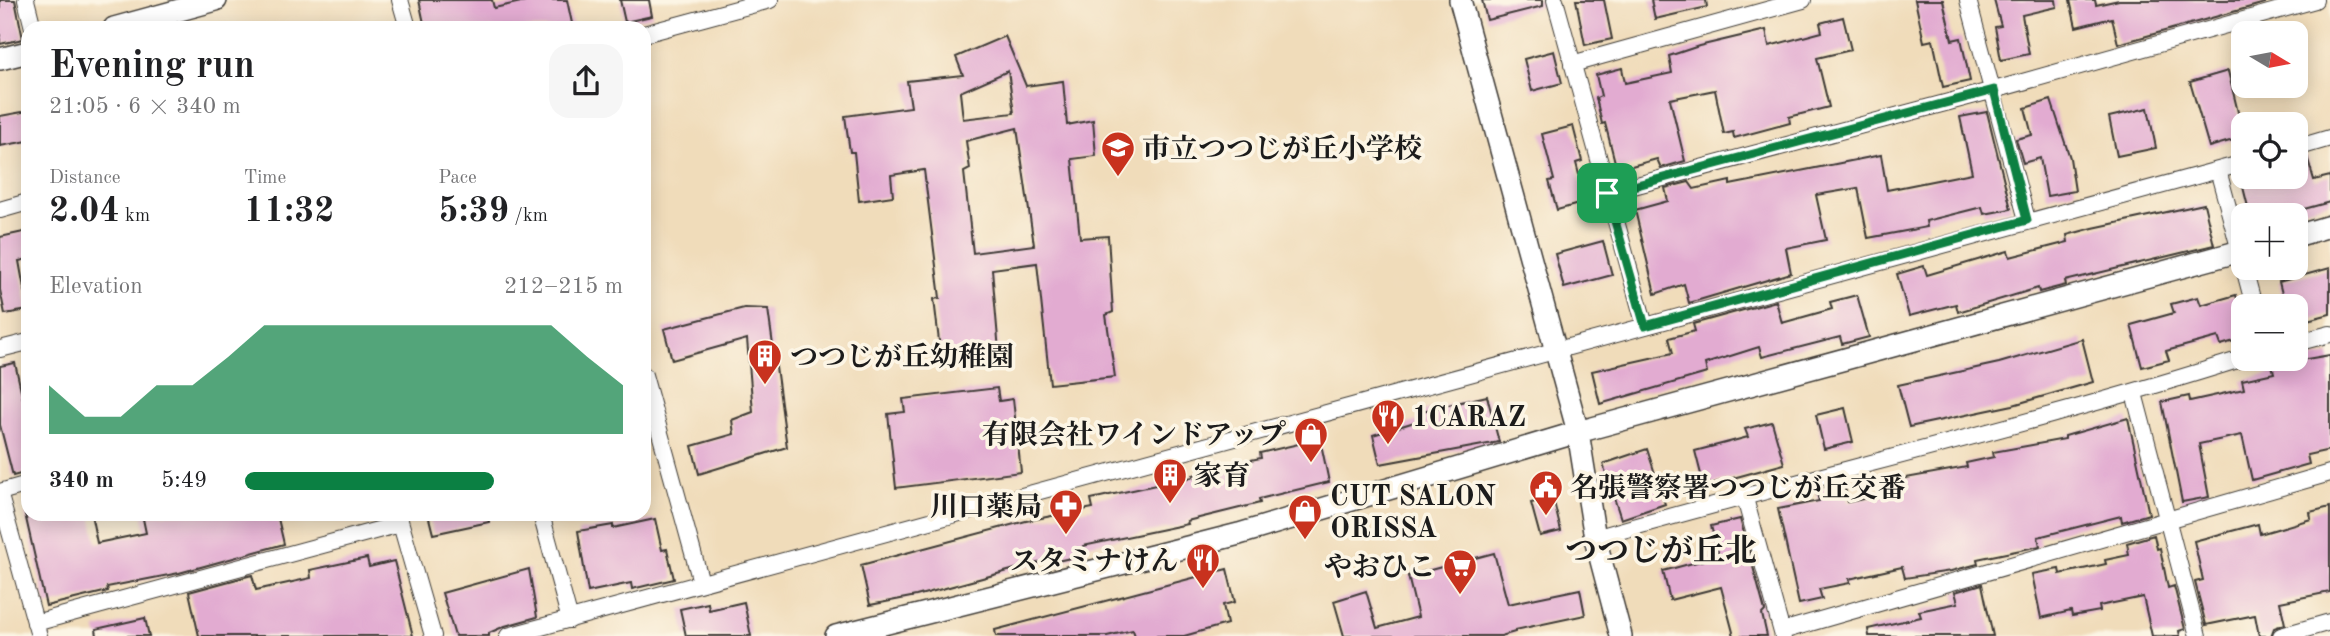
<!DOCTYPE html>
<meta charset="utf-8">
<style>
:root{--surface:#fff;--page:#f6f6f6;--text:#202124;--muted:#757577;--accent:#0b8043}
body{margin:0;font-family:"Old Standard TT","Noto Serif JP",serif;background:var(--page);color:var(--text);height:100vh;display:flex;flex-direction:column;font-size:26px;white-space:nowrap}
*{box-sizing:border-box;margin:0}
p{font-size:23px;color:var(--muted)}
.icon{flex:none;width:38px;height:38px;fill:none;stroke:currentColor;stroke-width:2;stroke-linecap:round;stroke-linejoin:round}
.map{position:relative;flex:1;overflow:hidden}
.details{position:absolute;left:21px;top:21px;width:630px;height:500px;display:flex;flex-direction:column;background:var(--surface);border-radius:21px;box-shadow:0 4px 18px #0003}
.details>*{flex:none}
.needle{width:46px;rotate:100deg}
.fabs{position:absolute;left:2231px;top:21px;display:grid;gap:14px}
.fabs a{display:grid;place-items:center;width:77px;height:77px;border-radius:14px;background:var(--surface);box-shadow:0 4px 18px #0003;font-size:35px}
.pin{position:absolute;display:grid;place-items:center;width:60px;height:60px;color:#fff;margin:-30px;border-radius:14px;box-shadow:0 4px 10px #0006}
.round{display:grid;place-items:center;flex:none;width:74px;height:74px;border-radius:21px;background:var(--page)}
.summary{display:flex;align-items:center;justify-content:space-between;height:119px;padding:0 28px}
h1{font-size:38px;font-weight:700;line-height:52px}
.figures{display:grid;grid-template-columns:repeat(3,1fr);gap:10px;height:119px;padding:7px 28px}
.figures div{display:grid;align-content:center}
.figures b{font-size:35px;font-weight:700}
.figures small{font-size:19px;font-weight:400}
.figures p{font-size:19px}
.chart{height:196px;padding:14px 28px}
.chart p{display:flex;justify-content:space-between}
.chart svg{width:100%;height:126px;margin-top:7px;fill:var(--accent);opacity:.7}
ul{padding:0 28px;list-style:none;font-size:23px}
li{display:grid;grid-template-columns:112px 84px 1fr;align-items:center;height:52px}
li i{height:18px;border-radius:9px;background:var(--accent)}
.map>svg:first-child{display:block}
.building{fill:#e2abd1;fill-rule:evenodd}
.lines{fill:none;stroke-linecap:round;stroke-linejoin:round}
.minor-casing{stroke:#3c3934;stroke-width:18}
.tertiary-casing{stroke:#3c3934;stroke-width:24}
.minor{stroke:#fff;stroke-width:16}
.tertiary{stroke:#fff;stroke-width:21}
.route-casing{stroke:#fff;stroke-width:14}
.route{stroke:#0b8043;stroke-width:9}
.labels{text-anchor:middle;stroke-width:7;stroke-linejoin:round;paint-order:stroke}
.poi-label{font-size:28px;font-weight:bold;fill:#1c1c1c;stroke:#fcf5e5;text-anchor:start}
.quarter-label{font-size:32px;font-weight:bold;fill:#1c1c1c;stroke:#fcf5e5}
</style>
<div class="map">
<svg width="2330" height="636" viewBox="0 0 2330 636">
<rect width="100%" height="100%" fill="#fcf5e5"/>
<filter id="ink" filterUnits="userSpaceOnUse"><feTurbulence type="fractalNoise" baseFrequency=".0143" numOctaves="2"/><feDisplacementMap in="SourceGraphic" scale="14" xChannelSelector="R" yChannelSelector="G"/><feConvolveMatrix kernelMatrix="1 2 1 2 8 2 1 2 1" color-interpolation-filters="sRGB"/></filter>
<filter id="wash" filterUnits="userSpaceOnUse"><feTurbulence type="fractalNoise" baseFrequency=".00686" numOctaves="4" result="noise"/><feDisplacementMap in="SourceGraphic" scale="28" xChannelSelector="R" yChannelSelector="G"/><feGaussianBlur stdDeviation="1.57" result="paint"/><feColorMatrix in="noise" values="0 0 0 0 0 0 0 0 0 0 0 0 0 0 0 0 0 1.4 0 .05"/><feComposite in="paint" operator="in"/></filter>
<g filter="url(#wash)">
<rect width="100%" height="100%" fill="#f0dcba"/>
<g id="blocks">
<path class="building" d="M0,0H15L23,39L0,44Z
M419,0H492L494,8L530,0H567L573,28H425Z
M620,0H649L652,16L625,22Z
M1482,0H1543V6L1487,20Z
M1576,0H1604L1612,39L1585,45Z
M1651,0H1706L1707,7L1655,19Z
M1915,0H1943L1952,40L1961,38L1970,81L1943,87L1933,40L1924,42Z
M1994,0H2056L2057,7L2022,15L2029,54L2001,60L1995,27L2001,26Z
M2070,0H2095L2096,5L2119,0H2265V3L2118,44L2112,18L2076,27Z
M1843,17L1851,50L1817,58L1829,107L1789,117L1790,123L1734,138L1733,132L1724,134L1715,90L1670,99L1685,161L1661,168L1657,159L1617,170L1605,123L1602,124L1596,98L1601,96L1596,75L1622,68L1625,83L1672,73L1669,56L1699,46L1766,30L1769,46L1822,32L1820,23Z
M1005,36L1026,86L1063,81L1067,125L1093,120L1096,156L1072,159L1080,238L1108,236L1113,312L1106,315L1115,377L1050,384L1037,263L992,269L999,351L941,358L934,299L940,298L924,170L891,175L893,196L859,201L854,152H850L845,116L911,107L907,81L963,75L956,57ZM1008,71L1014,113L963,119L960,92ZM1017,128L1034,245L973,253L964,172L970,169L966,141Z
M1554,51L1562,83L1532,91L1524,59Z
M2228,71L2244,137L2209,147L2190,82Z
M2051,100L2070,158L2075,191L2047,196L2040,158L2023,163L2016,139L2032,135L2025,108Z
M2148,108L2156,148L2117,156L2109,117Z
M28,111V141L0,146V116Z
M1987,112L2011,209L1984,214L1982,207L1926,221L1927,227L1868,238L1858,188L1816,195L1826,240L1786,248L1791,273L1689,303L1684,284L1655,294L1635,210L1668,201L1665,188L1689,182L1694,189L1730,181V185L1881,155L1887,190L1972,173L1960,117Z
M1573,126L1582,161L1576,163L1586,202L1557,210L1549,181L1554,180L1542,134Z
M2307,156L2314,180L2330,176V202L2282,215H2250L2243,187L2281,177H2296V158Z
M2204,204L2214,245L2065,281L2066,285L2039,292L2038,288L1958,312L1956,304L1909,316L1897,274L1924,266L1927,275L2008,251L2010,257L2068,242L2067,235L2093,228Z
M28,231V259L19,261L28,310L5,314L0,290V237Z
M1603,241L1612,275L1564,288L1555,254Z
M2330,268V314L2296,323V306H2285L2279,282Z
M1857,295L1869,337L1842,344L1840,337L1762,357L1759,347L1705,364L1707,373L1600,404L1592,371L1673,353L1669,338L1695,331L1693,324L1776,301L1782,323L1832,309L1830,302Z
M2236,295L2244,322V338L2221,345L2218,337L2166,351L2169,360L2142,367L2131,325L2174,313L2171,304L2198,297L2201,305Z
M744,308L768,309L787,447L699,474L692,446L734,434L732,420L753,412L747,339L672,360L664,329Z
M2082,339L2093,382L2013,405L1909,427L1898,385L1999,363Z
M2330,355V450L2307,455L2309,464L2252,480L2242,435L2199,444L2209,497L2182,502L2162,402L2189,396L2190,401L2244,389L2242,380L2274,373L2272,365Z
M15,363L28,422V472L13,476L0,425V366Z
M997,388L999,401L1013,399L1021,472L896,488L888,414L905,412L903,399Z
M1487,396L1499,442L1380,464L1373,435L1424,419L1422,411Z
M1845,408L1853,442L1824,449L1816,415Z
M2128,418L2149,514L2122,522L2121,516L2038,537L2040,546L1977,559L1978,564L1951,571L1905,578L1902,567L1849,579L1850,583L1819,589L1822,599L1799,604L1778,509L1819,501L1816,489L1844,483L1848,502L1897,492L1895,480L1967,467L1966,463L1994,457L1993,452L2065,439V436Z
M1772,422L1784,464L1704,486L1695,451L1748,437L1745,429Z
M1320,439L1329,482L1259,499L1260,503L1187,521L1188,524L1083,546L1084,555L1057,561L1056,558L916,596L870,605L861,565L1026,521L1093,508L1091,499L1193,477V475L1224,468V465L1261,458L1260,453Z
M1647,449L1665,504L1621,519L1603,464Z
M1553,498L1561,531L1540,536L1531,503Z
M2330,507V592L2280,602L2285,624L2274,628L2271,636H2259L2255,615L2206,625L2195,582L2203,580L2194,541L2258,524L2260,534L2311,519L2310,512Z
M25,514H91L97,543L146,533L142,514H277L284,544L179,573L107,587L108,591L46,606Z
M428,514H488L489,522L433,534Z
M655,519L662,550L667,549L674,579L632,589L631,583L588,592L578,531L613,525V528Z
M1740,519L1765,611L1762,614L1767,636H1734L1721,587L1670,600L1663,571L1719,556L1711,526Z
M2154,535L2157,549L2160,548L2168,588L2174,586L2185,629L2179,631L2180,636H2152L2143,597L2099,606L2100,611L2072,616L2071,611L2041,618L2032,574L2059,569L2060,574L2106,564L2105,560L2129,555L2127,543Z
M1494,553L1508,604L1580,589L1585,615L1515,630V632L1501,636H1344L1334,601L1366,591L1377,628L1418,617L1408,576Z
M367,558L369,567L394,561L413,636H199L189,592L252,575L256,590L311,578L310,570Z
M529,569L537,617L505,626L489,633V636H455L442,593Z
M1227,569L1235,602L1223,605L1227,624L1184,636H1135L1133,630L1107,636H996L995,630Z
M1982,584L1993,636H1869L1868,629L1921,617L1919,611L1958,603L1955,592Z
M744,602L751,636H686L680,609L708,603L709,610Z
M145,618L149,636H97L96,629Z"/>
</g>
</g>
<g filter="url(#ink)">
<use href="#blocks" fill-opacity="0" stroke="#3c3934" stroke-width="2"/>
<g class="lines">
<g class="minor-casing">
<path id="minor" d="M26,0L33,28
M400,0L408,28
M1555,0L1645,326
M1968,0L2027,220
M644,34L770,0
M1572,64L1803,0
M2296,148L2330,138
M2218,170L2244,266
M1607,193L1994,90L2315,0
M0,210L28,202
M2244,268L2254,306
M2296,343L2330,334
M0,349L28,342
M644,375L701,582
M2134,393L2198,636
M0,492L28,484
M1744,495L1783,636
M0,496L39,636
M398,514L433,636
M541,514L570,620
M1595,538C1810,476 2030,426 2244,358
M35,623L400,524
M1782,631L2330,473
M508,636L2244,163
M2281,636L2330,622"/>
</g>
<g class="tertiary-casing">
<path id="tertiary" d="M1460,0L1578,432L1595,538L1621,636
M114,28L216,0
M0,59L28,52
M2296,236L2330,226
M836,636L1239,534L1578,432L2244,250"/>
</g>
<use href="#minor" class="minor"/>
<use href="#tertiary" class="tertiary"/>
</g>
</g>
<g class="lines" filter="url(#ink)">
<g class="route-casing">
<path id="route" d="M1994,90L2027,220L1645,326L1607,193Z"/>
</g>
<use href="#route" class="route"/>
</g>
<defs>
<g id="school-pin" transform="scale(1.75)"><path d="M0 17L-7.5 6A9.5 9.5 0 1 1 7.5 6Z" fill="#c8321e" stroke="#fcf5e5"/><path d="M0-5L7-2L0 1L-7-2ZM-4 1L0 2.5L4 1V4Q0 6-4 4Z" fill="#fff"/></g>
<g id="building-pin" transform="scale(1.75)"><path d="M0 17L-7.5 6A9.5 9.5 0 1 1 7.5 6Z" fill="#c8321e" stroke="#fcf5e5"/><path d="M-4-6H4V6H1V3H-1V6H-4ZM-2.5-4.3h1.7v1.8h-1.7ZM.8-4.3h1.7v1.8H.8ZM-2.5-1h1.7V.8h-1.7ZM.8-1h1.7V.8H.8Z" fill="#fff"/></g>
<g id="restaurant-pin" transform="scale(1.75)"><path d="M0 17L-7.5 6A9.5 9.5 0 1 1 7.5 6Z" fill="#c8321e" stroke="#fcf5e5"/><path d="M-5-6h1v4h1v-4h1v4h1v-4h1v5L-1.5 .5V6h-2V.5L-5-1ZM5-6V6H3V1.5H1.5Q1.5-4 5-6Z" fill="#fff"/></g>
<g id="shop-pin" transform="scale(1.75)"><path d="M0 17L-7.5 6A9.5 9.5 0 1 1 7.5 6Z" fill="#c8321e" stroke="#fcf5e5"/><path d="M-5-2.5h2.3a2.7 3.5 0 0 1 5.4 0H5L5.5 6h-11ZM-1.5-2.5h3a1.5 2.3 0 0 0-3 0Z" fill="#fff"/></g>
<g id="civic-pin" transform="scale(1.75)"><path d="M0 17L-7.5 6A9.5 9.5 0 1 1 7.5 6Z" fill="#c8321e" stroke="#fcf5e5"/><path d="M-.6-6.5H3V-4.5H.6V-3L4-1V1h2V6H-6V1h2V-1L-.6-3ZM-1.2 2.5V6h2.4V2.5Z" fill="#fff"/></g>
<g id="pharmacy-pin" transform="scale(1.75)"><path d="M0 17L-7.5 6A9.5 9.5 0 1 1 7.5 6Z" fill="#c8321e" stroke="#fcf5e5"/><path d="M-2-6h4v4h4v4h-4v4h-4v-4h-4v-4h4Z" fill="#fff"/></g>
<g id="supermarket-pin" transform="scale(1.75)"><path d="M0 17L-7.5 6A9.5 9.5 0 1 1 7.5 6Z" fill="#c8321e" stroke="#fcf5e5"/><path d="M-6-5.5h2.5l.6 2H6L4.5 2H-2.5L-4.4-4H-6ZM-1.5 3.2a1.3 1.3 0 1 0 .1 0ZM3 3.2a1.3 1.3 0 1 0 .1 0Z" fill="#fff"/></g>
</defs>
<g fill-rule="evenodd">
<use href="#school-pin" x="1118" y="148"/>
<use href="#building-pin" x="765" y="356"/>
<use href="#restaurant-pin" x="1388" y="416"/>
<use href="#shop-pin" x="1311" y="434"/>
<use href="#building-pin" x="1170" y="475"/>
<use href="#civic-pin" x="1546" y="487"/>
<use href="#pharmacy-pin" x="1066" y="506"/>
<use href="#shop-pin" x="1305" y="511"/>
<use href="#restaurant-pin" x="1203" y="560"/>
<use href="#supermarket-pin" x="1460" y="566"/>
</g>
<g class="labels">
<g class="poi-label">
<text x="1142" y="158">市立つつじが丘小学校</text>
<text x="790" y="366">つつじが丘幼稚園</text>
<text x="1412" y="426">1CARAZ</text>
<text x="1286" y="444" text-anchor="end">有限会社ワインドアップ</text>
<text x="1194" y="485">家育</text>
<text x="1570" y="497">名張警察署つつじが丘交番</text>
<text x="1330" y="505">CUT SALON<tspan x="1330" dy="32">ORISSA</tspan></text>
<text x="1042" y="516" text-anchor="end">川口薬局</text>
<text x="1178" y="570" text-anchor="end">スタミナけん</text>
<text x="1436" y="576" text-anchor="end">やおひこ</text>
</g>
<g class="quarter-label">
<text x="1661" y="561">つつじが丘北</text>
</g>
</g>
</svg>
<div class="fabs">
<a><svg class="needle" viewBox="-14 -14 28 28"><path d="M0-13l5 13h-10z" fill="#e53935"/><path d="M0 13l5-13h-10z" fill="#757577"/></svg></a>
<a><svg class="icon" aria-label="locate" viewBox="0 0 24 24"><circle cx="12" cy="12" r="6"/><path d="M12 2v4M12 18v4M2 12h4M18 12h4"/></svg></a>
<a>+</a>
<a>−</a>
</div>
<div class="pin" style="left:1607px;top:193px;background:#1e9e55"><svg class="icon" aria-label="arrive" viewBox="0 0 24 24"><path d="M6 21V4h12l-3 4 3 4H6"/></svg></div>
<section class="details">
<div class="summary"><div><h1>Evening run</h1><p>21:05 · 6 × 340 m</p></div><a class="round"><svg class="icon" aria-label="share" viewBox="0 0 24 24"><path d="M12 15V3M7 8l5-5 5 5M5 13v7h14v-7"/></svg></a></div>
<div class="figures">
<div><p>Distance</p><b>2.04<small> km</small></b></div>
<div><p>Time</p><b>11:32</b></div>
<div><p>Pace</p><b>5:39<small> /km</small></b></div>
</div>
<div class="chart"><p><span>Elevation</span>212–215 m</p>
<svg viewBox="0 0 160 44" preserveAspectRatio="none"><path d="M0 44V27L10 38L20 38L30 27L40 27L50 17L60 6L70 6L80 6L90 6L100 6L110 6L120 6L130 6L140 6L150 17L160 27V44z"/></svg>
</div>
<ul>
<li><b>340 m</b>5:49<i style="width:66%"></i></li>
</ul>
</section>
</div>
